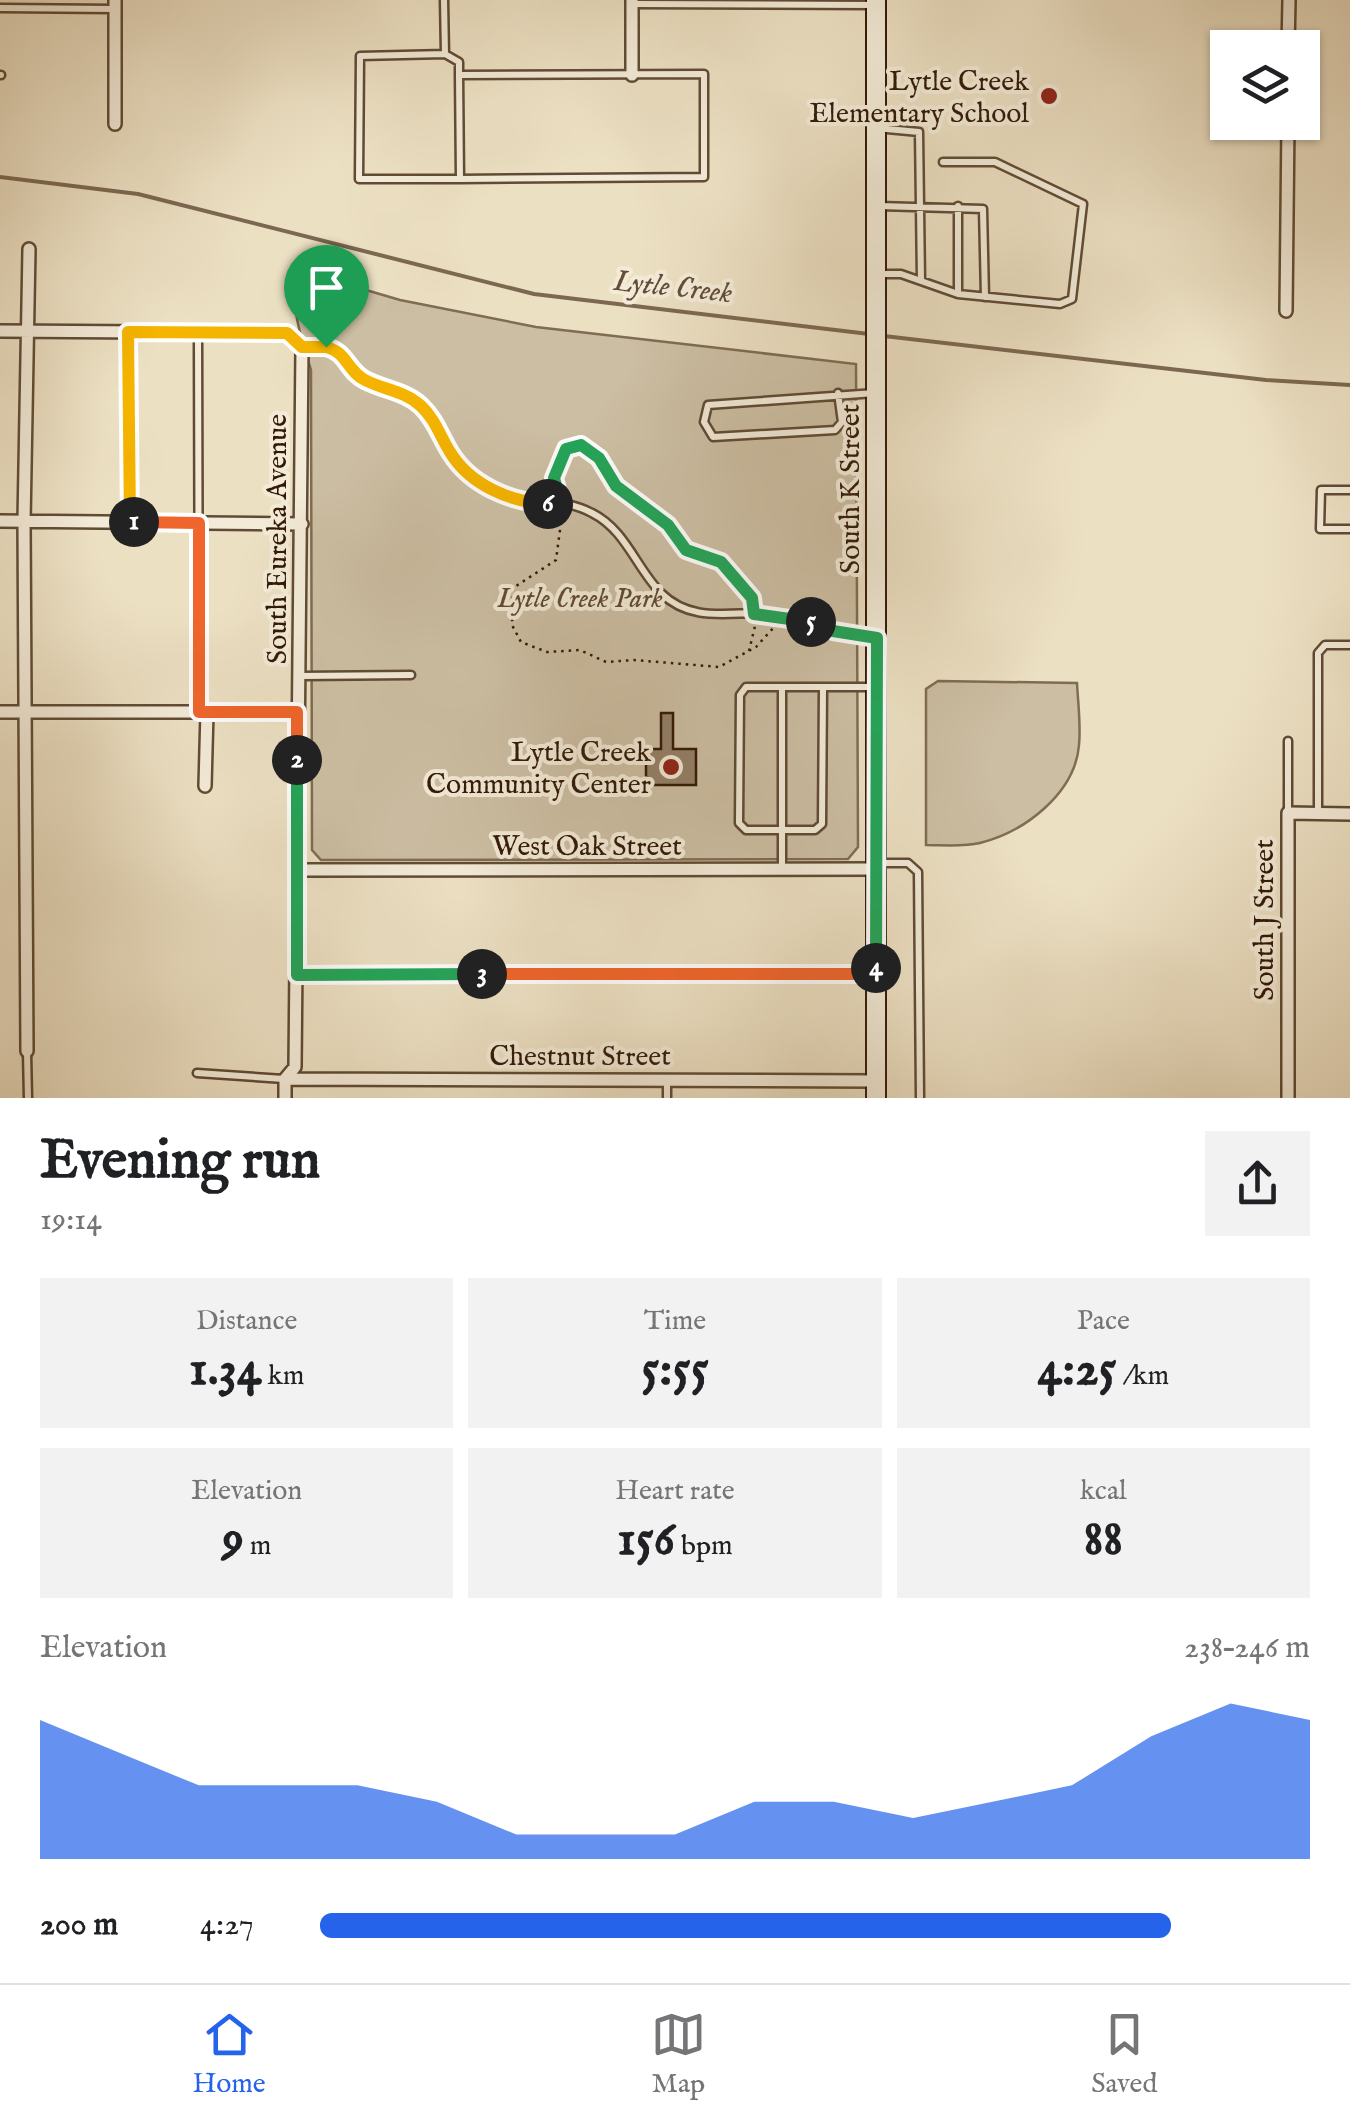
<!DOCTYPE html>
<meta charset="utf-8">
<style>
:root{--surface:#fff;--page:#f2f2f2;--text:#202124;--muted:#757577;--line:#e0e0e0;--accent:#2563eb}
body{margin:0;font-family:"IM FELL English",serif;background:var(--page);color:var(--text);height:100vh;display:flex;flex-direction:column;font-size:38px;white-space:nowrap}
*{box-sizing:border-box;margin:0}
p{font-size:32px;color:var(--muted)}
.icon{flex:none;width:55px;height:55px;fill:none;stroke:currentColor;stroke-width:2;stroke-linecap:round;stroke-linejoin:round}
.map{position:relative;height:1098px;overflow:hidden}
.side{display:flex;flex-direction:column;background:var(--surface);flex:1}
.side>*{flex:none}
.fabs{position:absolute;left:1210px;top:30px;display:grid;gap:20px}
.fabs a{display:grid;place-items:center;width:110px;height:110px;border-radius:0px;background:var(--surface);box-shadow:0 2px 8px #0004;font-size:50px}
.pin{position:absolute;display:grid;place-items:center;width:85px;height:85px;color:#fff;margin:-102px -42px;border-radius:50% 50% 50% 0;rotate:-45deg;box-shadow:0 0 10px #0007}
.pin .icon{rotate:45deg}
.km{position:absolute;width:50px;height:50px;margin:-25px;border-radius:50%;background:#222;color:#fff;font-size:28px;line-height:50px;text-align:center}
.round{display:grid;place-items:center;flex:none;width:105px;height:105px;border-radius:0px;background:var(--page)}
.overview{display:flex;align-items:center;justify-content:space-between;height:170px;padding:0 40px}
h1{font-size:55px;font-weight:700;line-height:75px}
.metrics{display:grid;grid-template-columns:repeat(3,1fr);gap:15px;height:170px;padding:10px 40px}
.metrics div{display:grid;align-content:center;border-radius:0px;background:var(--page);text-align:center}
.metrics b{font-size:50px;font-weight:700}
.metrics small{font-size:28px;font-weight:400}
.metrics p{font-size:28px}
.chart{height:280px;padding:20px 40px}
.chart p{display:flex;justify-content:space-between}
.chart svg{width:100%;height:180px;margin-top:10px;fill:var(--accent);opacity:.7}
ul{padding:0 40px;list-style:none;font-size:32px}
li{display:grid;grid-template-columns:160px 120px 1fr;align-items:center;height:75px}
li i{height:25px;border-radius:12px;background:var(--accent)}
.tabs{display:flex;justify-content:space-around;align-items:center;height:140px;border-top:2px solid var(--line);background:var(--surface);font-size:28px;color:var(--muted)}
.tabs a{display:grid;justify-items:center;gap:5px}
.tabs .on{color:var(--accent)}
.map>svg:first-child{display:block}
.green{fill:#ccbea3;stroke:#7f6c54;stroke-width:2.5}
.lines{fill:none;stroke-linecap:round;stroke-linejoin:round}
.stream{stroke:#7c6851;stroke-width:4}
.building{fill:#938068;stroke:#321906;stroke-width:2.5}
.lane-casing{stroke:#604b35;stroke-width:11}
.street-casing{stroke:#604b35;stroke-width:16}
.secondary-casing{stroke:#321906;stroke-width:22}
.path{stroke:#321906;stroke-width:2.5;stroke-dasharray:2.5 5;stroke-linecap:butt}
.lane{stroke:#f3ebd8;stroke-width:6}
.street{stroke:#f3ebd8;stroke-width:11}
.secondary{stroke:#f3ebd8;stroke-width:18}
.split-1-casing{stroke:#fff;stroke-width:20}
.split-2-casing{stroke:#fff;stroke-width:20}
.split-3-casing{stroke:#fff;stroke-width:20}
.split-4-casing{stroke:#fff;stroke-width:20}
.split-5-casing{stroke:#fff;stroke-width:20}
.split-6-casing{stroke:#fff;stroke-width:20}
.split-7-casing{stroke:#fff;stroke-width:20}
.split-1{stroke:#f5b400;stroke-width:12}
.split-2{stroke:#f0652b;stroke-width:12}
.split-3{stroke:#22a559;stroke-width:12}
.split-4{stroke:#f0652b;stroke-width:12}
.split-5{stroke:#22a559;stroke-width:12}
.split-6{stroke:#22a559;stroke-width:12}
.split-7{stroke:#f5b400;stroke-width:12}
.poi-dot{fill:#8f2418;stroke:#f3ebd8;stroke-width:4}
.labels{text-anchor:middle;stroke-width:8;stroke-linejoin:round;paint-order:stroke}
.poi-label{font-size:28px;fill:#321906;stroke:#f3ebd8;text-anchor:end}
.street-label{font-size:28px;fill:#321906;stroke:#f3ebd8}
.park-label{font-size:28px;font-style:italic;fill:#604b35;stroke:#f3ebd8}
.water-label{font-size:30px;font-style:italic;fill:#634d38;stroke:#f3ebd8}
</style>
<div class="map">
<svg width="1350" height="1098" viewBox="0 0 1350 1098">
<rect width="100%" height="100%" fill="#ece0c3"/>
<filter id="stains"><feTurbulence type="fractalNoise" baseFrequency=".002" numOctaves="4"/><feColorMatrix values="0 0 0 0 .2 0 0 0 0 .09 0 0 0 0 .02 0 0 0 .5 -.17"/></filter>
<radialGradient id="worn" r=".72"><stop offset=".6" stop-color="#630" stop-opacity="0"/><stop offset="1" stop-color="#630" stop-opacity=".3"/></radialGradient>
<path class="green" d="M298,270L400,300L536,327L856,364L858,847L848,859L321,860L312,850L311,370C301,337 289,305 298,270Z
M938,681L1077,683C1078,703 1081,725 1079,745C1075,794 1024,832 980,843C963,847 943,845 926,845V689Z"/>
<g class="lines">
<path class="stream" d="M0,177L138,194L534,294L869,334
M884,336L1266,380L1350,385"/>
</g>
<path class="building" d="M661,713H673V749H696V785H646V749H661Z"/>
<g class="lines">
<g class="lane-casing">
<path id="lane" d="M444,0L445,54L459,62V75L460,179L704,177V74L459,75
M633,4L876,5
M0,8L114,9
M445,54L360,56L359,179H460
M0,75H1
M876,128L919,132L921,281
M879,206L983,209L985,297
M958,206V294
M877,274H901L958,294L1060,304L1072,299L1083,204L995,162H943
M128,333L130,521
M198,334L199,711
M303,347L337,350C347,358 350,370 361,378C380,390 405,390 422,408C449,435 454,468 490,487C523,505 561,496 592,513C626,530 636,568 661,593C697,628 741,607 784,615C815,621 841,634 873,637
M838,393L842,422L835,430L713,437L704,422L708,405L875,393
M1350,490H1321L1320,529H1350
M300,676L411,675
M823,687L822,824L815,830H746L739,823L740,695L746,687C789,687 832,687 875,687
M1288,813V741
M1318,814V653L1325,645H1350
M879,863H908L918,872L920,1098
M782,869V687
M297,975L875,974
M27,1052L28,1098
M197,1073L284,1079
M667,1081V1098"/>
</g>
<g class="street-casing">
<path id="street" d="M1288,48L1289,0
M632,75V0
M115,124V0
M1286,311L1288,122
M0,331L287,333L302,347L295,1067L285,1079V1098
M0,521L302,524
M0,712H297
M205,786L207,712
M298,870L876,869
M27,1051L24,521L29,249
M285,1079L876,1081
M1288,1098V813L1350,814"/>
</g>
<g class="secondary-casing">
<path id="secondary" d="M876,0V1098"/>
</g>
<path class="path" d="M558,493C552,476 559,451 576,443L599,458L616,486L668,525L686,550L721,562L754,603
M562,515L556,560L513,588L512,625L521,642L547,652L580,650L606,662L634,660L719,667L756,647L776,625
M749,651L755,626"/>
<use href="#lane" class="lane"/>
<use href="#street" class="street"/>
<use href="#secondary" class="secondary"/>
</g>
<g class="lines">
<g class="split-1-casing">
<path id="split-1" d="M134,522H130L128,332L287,333L302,347H326"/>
</g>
<g class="split-2-casing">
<path id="split-2" d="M134,522L199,523V712H297V760"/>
</g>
<g class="split-3-casing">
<path id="split-3" d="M297,760V975L482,974"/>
</g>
<g class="split-4-casing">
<path id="split-4" d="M482,974H876V968"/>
</g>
<g class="split-5-casing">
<path id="split-5" d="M811,622L833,631L877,638L876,968"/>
</g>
<g class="split-6-casing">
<path id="split-6" d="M548,504H561L554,478L566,449L581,445L599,458L616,486L668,525L686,550L721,562L752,598L754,614L811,622"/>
</g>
<g class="split-7-casing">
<path id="split-7" d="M326,347C347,352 347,371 365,380C384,390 405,391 421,406C435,419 440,436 450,452C470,485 510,502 548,504"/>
</g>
<use href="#split-1" class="split-1"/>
<use href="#split-2" class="split-2"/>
<use href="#split-3" class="split-3"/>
<use href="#split-4" class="split-4"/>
<use href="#split-5" class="split-5"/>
<use href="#split-6" class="split-6"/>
<use href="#split-7" class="split-7"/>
</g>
<g class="poi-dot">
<circle cx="1049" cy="96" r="10"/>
<circle cx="671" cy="767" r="10"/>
</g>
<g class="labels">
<g class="poi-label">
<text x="1029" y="90">Lytle Creek<tspan x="1029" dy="32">Elementary School</tspan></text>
<text x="651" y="761">Lytle Creek<tspan x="651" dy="32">Community Center</tspan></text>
</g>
<g class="street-label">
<text transform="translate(849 489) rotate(-90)" y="10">South K Street</text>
<text transform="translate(276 539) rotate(-90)" y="10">South Eureka Avenue</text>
<text x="587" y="855">West Oak Street</text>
<text transform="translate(1263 920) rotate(-90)" y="10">South J Street</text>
<text x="580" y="1065">Chestnut Street</text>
</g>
<g class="park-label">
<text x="580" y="607">Lytle Creek Park</text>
</g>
<g class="water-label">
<text transform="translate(673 286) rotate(6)" y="10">Lytle Creek</text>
</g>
</g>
<rect width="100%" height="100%" filter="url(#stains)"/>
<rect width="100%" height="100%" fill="url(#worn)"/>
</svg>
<div class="fabs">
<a><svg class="icon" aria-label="layers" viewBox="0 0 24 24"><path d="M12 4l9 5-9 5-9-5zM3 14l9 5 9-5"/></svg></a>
</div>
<div class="pin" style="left:326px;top:347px;background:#1e9e55"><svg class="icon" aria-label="arrive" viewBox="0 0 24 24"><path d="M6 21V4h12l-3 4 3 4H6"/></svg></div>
<b class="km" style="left:134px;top:522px">1</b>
<b class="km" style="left:297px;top:760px">2</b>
<b class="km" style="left:482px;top:974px">3</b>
<b class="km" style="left:876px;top:968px">4</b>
<b class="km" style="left:811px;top:622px">5</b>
<b class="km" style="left:548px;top:504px">6</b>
</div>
<section class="side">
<div class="overview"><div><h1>Evening run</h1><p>19:14</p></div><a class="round"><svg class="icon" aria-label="share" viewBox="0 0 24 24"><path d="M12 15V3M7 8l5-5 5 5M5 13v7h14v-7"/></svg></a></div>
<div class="metrics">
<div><p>Distance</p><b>1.34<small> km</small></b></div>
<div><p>Time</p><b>5:55</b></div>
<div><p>Pace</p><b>4:25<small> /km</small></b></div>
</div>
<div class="metrics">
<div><p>Elevation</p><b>9<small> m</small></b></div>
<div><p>Heart rate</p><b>156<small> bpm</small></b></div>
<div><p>kcal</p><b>88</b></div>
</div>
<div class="chart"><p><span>Elevation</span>238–246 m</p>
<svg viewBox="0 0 160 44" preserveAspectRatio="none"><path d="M0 44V10L10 18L20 26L30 26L40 26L50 30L60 38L70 38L80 38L90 30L100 30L110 34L120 30L130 26L140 14L150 6L160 10V44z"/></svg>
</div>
<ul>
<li><b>200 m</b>4:27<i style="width:86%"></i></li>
</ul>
</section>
<nav class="tabs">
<a class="on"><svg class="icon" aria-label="home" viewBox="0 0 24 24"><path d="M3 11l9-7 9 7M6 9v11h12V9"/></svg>Home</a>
<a><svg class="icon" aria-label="map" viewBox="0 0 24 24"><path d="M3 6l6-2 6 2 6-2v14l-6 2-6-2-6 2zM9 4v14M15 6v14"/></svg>Map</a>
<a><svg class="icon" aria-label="saved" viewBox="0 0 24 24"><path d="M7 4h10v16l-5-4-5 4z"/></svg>Saved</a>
</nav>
